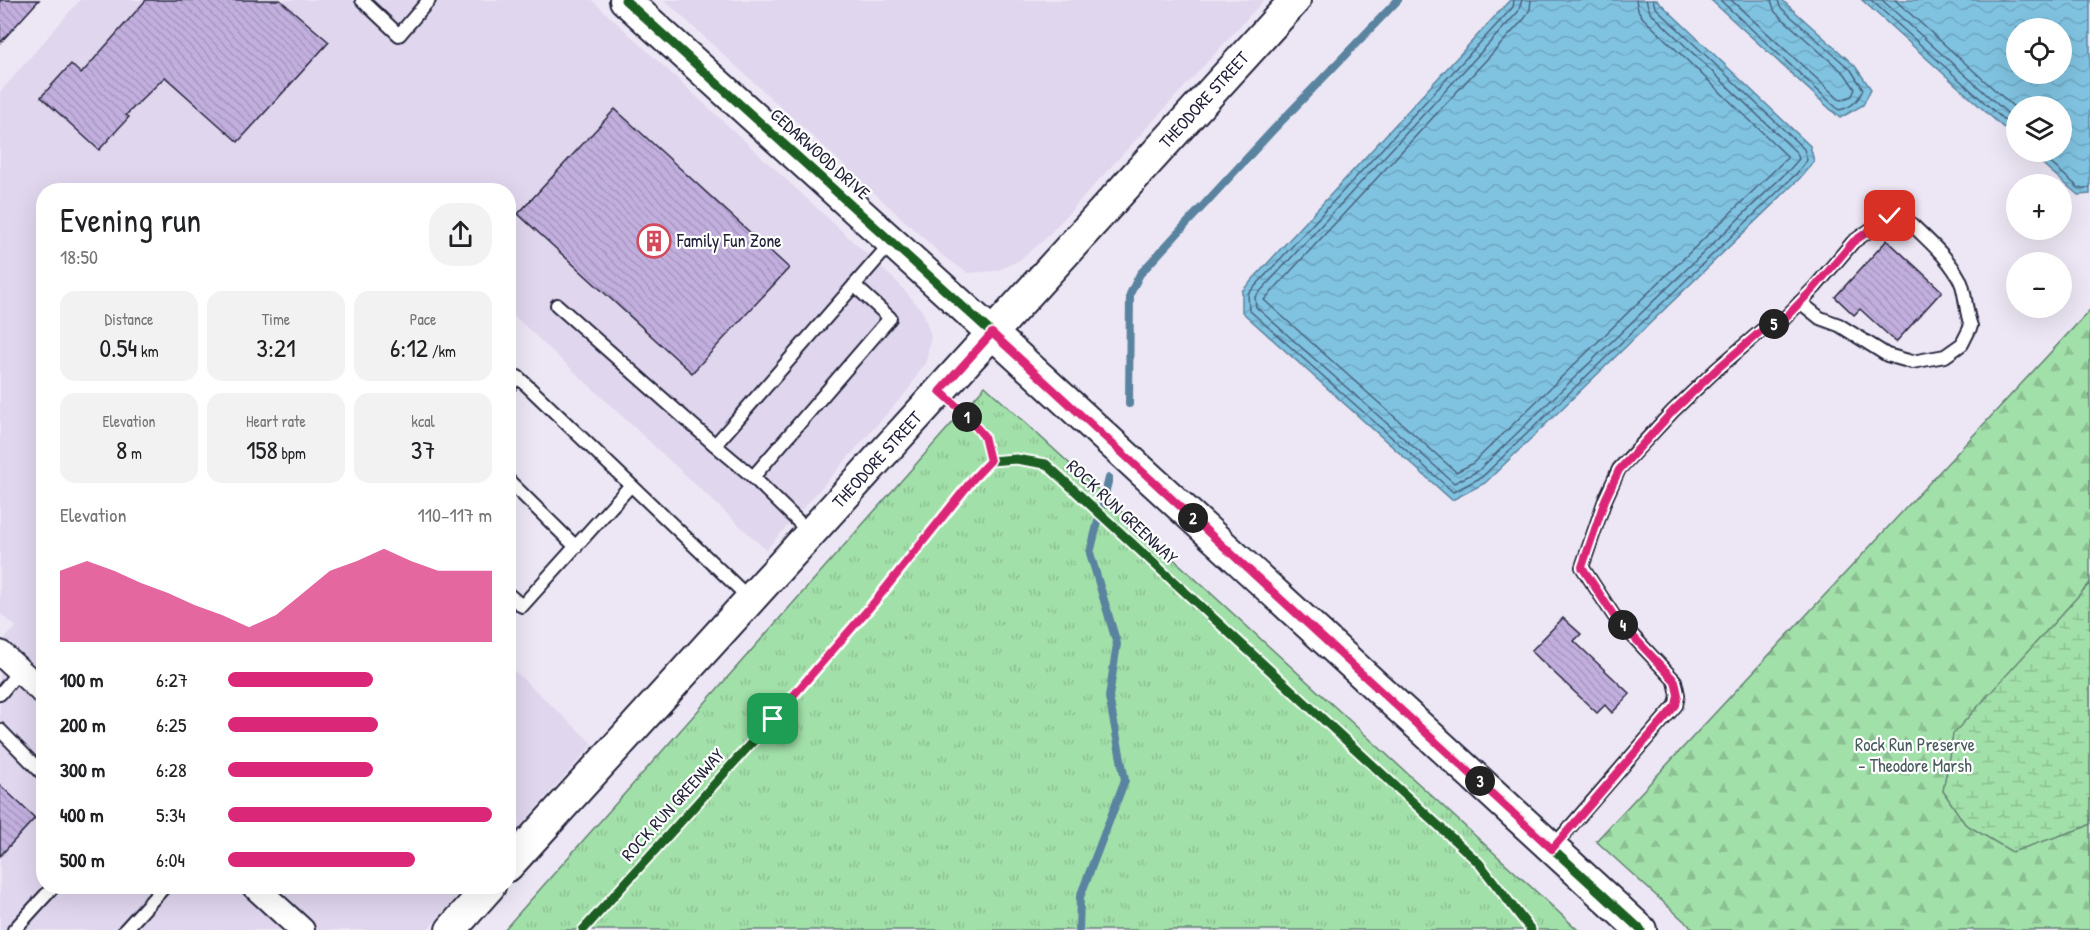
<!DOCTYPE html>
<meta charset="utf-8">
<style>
:root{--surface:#fff;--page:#f2f2f2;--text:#202124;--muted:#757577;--accent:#db2777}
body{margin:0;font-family:"Patrick Hand",sans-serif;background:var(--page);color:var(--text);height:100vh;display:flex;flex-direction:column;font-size:22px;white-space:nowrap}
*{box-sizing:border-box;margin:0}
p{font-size:20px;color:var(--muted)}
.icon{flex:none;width:33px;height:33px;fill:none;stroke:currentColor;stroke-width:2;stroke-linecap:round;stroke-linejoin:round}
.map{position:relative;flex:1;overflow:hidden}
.side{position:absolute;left:36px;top:183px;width:480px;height:711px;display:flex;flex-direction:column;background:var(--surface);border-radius:24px;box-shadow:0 6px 24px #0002}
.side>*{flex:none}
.fabs{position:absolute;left:2006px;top:18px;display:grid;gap:12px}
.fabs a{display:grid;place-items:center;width:66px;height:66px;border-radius:50%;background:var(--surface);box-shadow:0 6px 24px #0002;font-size:30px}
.pin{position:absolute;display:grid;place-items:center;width:51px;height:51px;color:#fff;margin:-26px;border-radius:12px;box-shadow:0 3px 9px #0006}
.km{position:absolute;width:30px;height:30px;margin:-15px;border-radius:50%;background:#222;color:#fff;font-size:16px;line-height:30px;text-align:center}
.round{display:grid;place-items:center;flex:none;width:63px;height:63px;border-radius:24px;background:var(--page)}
.head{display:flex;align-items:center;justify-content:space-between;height:102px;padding:0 24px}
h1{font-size:33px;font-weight:600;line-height:45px}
.stats{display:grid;grid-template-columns:repeat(3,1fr);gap:9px;height:102px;padding:6px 24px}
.stats div{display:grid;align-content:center;border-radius:15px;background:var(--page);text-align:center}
.stats b{font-size:26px;font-weight:600}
.stats small{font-size:16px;font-weight:400}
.stats p{font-size:16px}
.chart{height:168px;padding:12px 24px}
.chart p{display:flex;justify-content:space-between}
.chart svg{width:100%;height:108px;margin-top:6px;fill:var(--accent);opacity:.7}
ul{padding:0 24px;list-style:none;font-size:20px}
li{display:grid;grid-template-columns:96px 72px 1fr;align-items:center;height:45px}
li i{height:15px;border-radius:8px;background:var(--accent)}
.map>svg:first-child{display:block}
.built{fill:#e0d6ee}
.grass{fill:url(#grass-tufts);stroke:#628172;stroke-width:1.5}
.forest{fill:url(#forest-firs);stroke:#628172;stroke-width:1.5}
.wetland{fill:url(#wetland-marsh);stroke:#628172;stroke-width:1.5}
.water{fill:url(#water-waves);stroke:#5a839f;stroke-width:1.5;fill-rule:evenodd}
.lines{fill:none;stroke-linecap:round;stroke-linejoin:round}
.shore{stroke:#48627d;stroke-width:1.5}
.stream{stroke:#5a839f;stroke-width:8}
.building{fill:url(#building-back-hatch);stroke:#22223b;stroke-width:1.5}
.service-casing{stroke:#22223b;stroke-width:16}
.minor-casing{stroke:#22223b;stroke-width:28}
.tertiary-casing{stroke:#22223b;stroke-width:34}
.path{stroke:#22223b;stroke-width:4;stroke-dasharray:6 4.5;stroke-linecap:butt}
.service{stroke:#fff;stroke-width:12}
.minor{stroke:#fff;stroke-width:24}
.tertiary{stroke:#fff;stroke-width:30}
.cycleway-casing{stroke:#fff;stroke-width:13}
.cycleway{stroke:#1b5e20;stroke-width:9}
.route-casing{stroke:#fff;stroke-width:12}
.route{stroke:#db2777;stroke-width:8}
.labels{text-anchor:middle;stroke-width:4.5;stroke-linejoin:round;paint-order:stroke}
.street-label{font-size:18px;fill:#22223b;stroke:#fff}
.poi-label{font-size:18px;fill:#22223b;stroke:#fff;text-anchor:start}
.park-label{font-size:18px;fill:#485b5c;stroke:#fff}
</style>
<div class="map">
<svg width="2090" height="930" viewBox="0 0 2090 930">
<defs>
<pattern id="grass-tufts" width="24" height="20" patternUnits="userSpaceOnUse" patternTransform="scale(1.5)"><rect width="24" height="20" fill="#a2e0a9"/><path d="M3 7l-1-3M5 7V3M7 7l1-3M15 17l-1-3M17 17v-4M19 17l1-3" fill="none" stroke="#8bc092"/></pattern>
<pattern id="forest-firs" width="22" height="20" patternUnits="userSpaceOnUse" patternTransform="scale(1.5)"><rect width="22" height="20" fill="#a2e0a9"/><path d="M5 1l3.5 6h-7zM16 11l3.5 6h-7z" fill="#8bc092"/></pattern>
<pattern id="wetland-marsh" width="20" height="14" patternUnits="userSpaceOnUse" patternTransform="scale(1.5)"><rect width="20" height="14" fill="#a2e0a9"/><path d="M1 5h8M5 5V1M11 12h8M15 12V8" fill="none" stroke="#8bc092"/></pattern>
<pattern id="water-waves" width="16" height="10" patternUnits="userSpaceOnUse" patternTransform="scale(1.5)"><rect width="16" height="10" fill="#80c3e1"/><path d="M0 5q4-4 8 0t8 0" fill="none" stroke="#6ea7c2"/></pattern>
<pattern id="building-back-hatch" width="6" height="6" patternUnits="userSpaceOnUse" patternTransform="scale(1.5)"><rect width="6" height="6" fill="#c2afde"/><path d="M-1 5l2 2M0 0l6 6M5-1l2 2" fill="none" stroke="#a696bf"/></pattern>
</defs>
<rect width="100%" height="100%" fill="#ede7f5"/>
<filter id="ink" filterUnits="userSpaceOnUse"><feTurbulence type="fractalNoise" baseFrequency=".0167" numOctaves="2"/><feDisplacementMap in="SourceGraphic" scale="12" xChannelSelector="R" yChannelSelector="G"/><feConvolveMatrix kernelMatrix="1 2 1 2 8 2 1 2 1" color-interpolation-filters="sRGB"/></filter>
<g filter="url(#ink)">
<path class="built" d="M80,0H592L898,283L923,312L931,336L926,361L908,390L766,550L509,311L508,190H44V886L466,887L427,930H0V644L16,627L0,613V92Z
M664,0H1264L1044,240L1018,261L996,271L968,273L943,256Z
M509,666L593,744L509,839V665Z"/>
<path class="grass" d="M985,386L1578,930H504Z"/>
<path class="forest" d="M2090,310V930H1694L1596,841Z"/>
<path class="wetland" d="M2090,583V824L2085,827L2012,852L1965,824L1943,791L1953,734Z"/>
<path class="water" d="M1510,0H1657L1810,146L1814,161L1800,178L1485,483L1452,500L1242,312V291Z
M1711,0H1782L1855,66L1871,89L1863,105L1840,118Z
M1862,0H2090V194L2078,195L2029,152H2061V106H2016V139ZM2016,28H2061V74H2016Z"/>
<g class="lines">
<path class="shore" d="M1514,0L1513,7L1248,294L1249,310L1453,492L1482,477L1796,174L1807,160L1804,149L1655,7L1653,0
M1522,0L1518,12L1255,297L1256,307L1454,483L1478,471L1790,169L1799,159L1797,153L1650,12L1646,0
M1531,0L1530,9L1525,18L1264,300L1456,472L1472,464L1787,158L1786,155L1643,18L1638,10L1636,0
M1720,0L1839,110C1851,108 1859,100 1863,89L1851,70L1780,7L1778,0
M1731,0L1840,100L1852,96L1855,89L1845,74L1775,12L1771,0
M1871,0L2016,131
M1882,0L2016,121
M1895,0L2016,109
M2038,152L2079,188H2090"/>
<path class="stream" d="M1129,404L1130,294L1140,274L1273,130L1398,0
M1079,930L1080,897L1125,780L1109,697L1117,644L1090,553L1109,478"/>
</g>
<path class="building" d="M0,0H39L0,43Z
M146,0H280L329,42L238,142L165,77L126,115L129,117L99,150L41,97L71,64L81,74Z
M615,109L789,268L692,373L518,214Z
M1887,240L1942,291L1896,342L1860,309L1854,315L1835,297Z
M1563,618L1581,634L1574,641L1630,694L1612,713L1605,705L1597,713L1531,651Z
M0,785L35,818L0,856Z"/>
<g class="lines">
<g class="service-casing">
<path id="service" d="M362,0L399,35L429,0
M557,305L715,445L891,243
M508,387L518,377L750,599
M715,445L753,477L890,318L854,285
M753,477L810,533
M508,480L576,547
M508,594L522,606L631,485
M0,694L19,671
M0,730L44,775
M1552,848L1676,705L1678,695L1675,681L1614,616L1582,567L1605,500L1619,469L1673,411L1717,369L1761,331L1783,320L1815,287L1853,242L1890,216H1903C1921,234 1954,261 1962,285C1966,298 1966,313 1971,326L1962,344L1945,356L1912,362L1887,355L1839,325L1820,318L1800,302
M14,930L54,886
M125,930L165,886"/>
</g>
<g class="minor-casing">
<path id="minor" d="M0,653L44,693
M254,886L302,930"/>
</g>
<g class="tertiary-casing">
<g id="tertiary">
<path d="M625,0L992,333L1641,930"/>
<path id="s1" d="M508,866L1295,0"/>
<path d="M451,930L490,886"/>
</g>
</g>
<path class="path" d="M960,409L984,436L990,461"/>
<use href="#service" class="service"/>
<use href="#minor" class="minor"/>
<use href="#tertiary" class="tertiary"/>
<g class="cycleway-casing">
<path id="cycleway" d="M625,0L992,333L1641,930
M583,930L773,719L877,599L973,479L990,461L1016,459L1046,464L1479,863L1531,930"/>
</g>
<use href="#cycleway" class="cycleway"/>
</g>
</g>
<g class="lines" filter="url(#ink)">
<g class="route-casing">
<path id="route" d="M773,719L877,599L973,479L990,461L984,436L962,411L940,391L992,333L1552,849L1676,705L1678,695L1675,681L1614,616L1582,567L1605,500L1619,470L1673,411L1717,369L1761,331L1783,320L1815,287L1853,242L1890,216"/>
</g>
<use href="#route" class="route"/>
</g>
<defs>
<g id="building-ring" transform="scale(1.725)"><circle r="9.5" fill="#fff" stroke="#d1495b" stroke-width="1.5"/><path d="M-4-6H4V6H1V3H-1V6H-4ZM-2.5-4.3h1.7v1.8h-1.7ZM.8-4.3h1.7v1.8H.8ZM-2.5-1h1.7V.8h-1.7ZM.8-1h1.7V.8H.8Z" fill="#d1495b"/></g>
</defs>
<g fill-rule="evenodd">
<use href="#building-ring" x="654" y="241"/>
</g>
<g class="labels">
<g class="street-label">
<text dy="6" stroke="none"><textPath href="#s1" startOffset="1035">THEODORE STREET</textPath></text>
<text transform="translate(820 154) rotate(42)" y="6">CEDARWOOD DRIVE</text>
<text dy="6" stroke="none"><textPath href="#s1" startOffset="549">THEODORE STREET</textPath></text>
<text transform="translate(1122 512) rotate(43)" y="6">ROCK RUN GREENWAY</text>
<text transform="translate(673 805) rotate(-48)" y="6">ROCK RUN GREENWAY</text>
</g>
<g class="poi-label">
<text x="677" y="247">Family Fun Zone</text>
</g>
<g class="park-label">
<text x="1915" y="751">Rock Run Preserve<tspan x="1915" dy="21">- Theodore Marsh</tspan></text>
</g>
</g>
</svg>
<div class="fabs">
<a><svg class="icon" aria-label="locate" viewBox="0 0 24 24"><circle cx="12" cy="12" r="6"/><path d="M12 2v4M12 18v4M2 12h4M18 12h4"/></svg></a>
<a><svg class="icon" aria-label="layers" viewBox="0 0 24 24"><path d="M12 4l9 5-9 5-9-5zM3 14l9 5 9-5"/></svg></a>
<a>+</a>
<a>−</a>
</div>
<div class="pin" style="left:773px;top:719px;background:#1e9e55"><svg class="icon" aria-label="arrive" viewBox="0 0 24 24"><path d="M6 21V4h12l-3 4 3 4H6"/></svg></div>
<div class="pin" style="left:1890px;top:216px;background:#d93025"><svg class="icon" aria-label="check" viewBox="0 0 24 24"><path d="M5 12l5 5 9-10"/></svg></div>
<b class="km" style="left:967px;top:417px">1</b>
<b class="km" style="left:1193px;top:518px">2</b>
<b class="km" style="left:1480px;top:781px">3</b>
<b class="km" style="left:1623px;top:625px">4</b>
<b class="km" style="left:1774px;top:324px">5</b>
<section class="side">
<div class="head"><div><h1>Evening run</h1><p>18:50</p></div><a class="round"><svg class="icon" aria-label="share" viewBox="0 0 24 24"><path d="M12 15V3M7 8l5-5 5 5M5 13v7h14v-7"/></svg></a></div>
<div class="stats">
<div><p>Distance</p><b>0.54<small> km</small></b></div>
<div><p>Time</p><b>3:21</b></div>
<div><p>Pace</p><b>6:12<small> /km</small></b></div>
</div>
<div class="stats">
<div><p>Elevation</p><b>8<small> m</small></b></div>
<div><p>Heart rate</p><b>158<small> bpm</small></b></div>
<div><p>kcal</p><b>37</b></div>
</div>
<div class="chart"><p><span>Elevation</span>110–117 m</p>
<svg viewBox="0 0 160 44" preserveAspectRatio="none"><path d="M0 44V15L10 11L20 15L30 20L40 24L50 29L60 33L70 38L80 33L90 24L100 15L110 11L120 6L130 11L140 15L150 15L160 15V44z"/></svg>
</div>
<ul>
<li><b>100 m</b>6:27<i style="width:55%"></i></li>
<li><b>200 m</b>6:25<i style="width:57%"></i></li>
<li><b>300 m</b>6:28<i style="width:55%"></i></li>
<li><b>400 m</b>5:34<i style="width:100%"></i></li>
<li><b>500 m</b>6:04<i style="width:71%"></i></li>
</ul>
</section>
</div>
